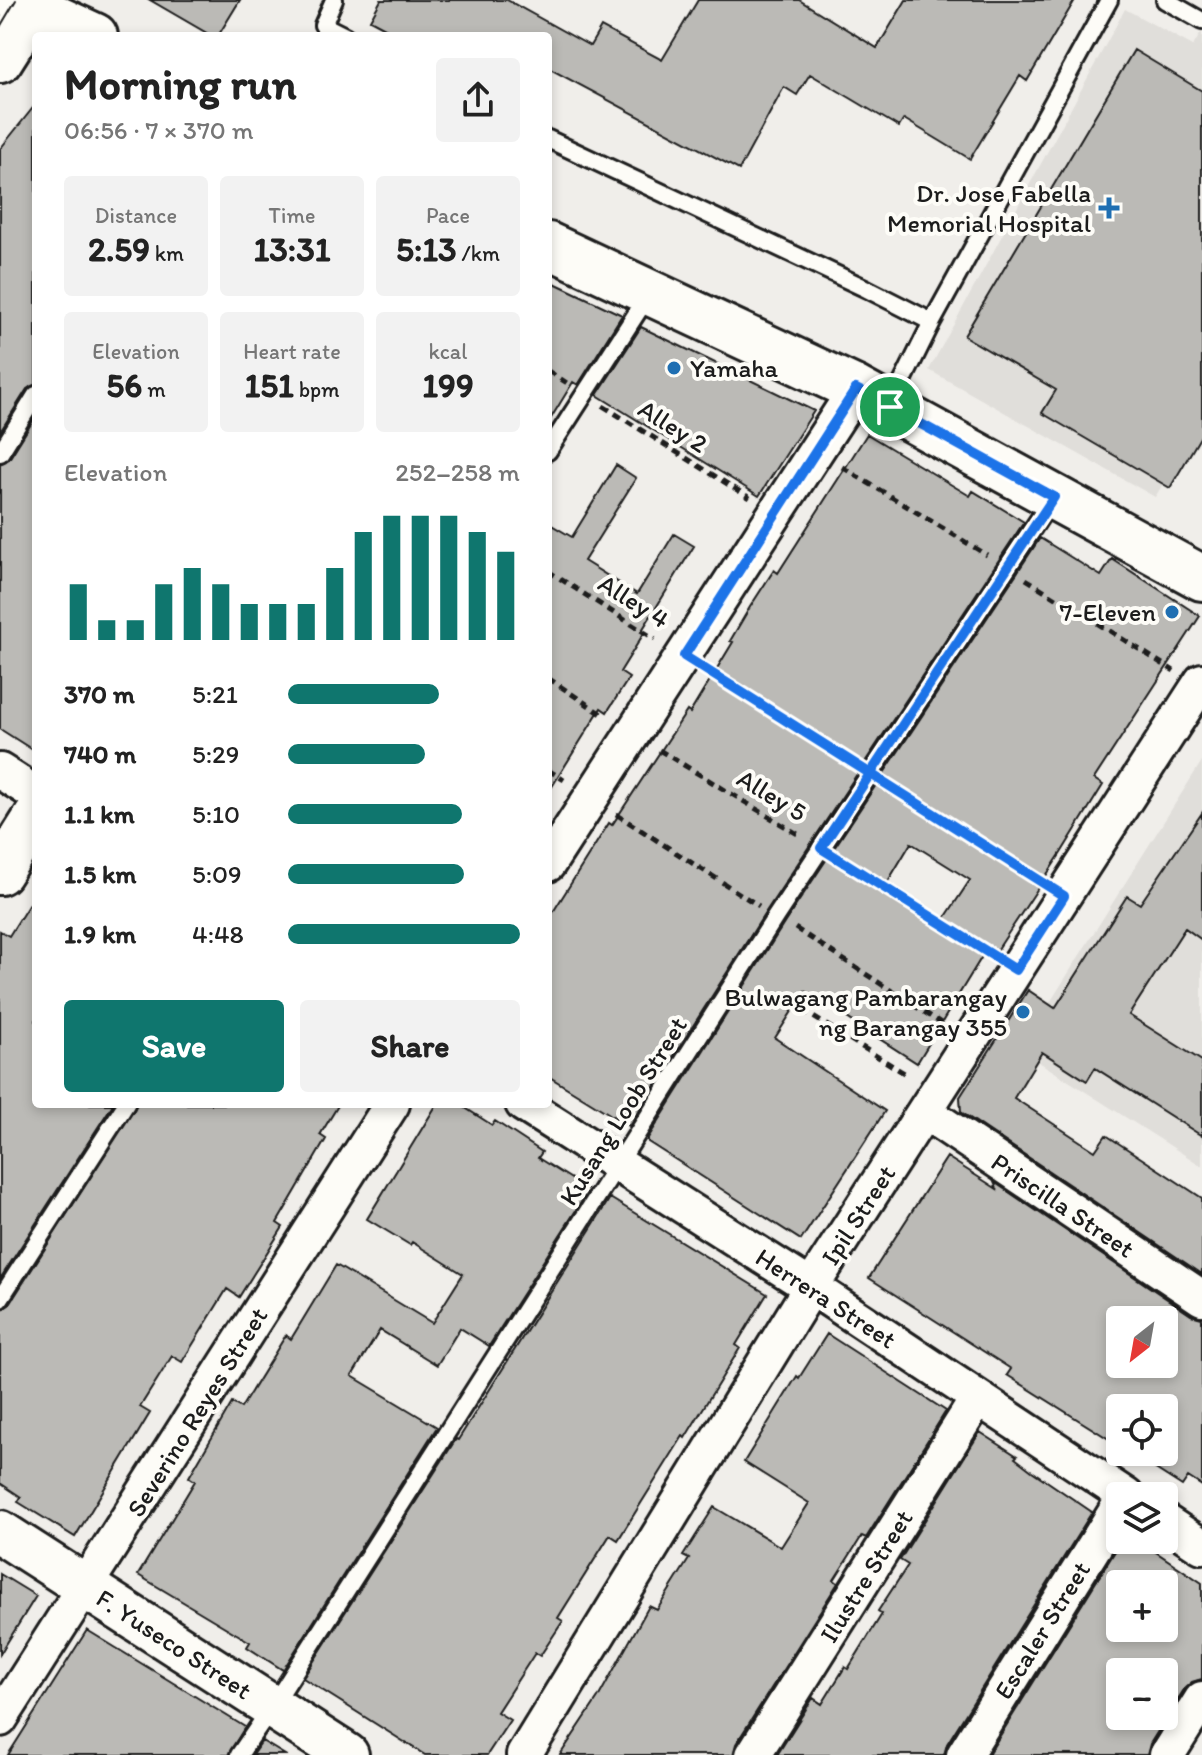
<!DOCTYPE html>
<meta charset="utf-8">
<style>
:root{--surface:#fff;--page:#f2f2f2;--text:#222;--muted:#767676;--accent:#0f766e}
body{margin:0;font-family:Itim,sans-serif;background:var(--page);color:var(--text);height:100vh;display:flex;flex-direction:column;font-size:30px;white-space:nowrap}
*{box-sizing:border-box;margin:0}
p{font-size:26px;color:var(--muted)}
.icon{flex:none;width:44px;height:44px;fill:none;stroke:currentColor;stroke-width:2;stroke-linecap:round;stroke-linejoin:round}
.map{position:relative;flex:1;overflow:hidden}
.drawer{position:absolute;left:32px;top:32px;width:520px;height:1076px;display:flex;flex-direction:column;background:var(--surface);border-radius:8px;box-shadow:0 4px 12px #0003}
.drawer>*{flex:none}
.needle{width:52px;rotate:211deg}
.tools{position:absolute;left:1106px;top:1306px;display:grid;gap:16px}
.tools a{display:grid;place-items:center;width:72px;height:72px;border-radius:8px;background:var(--surface);box-shadow:0 4px 12px #0003;font-size:40px}
.pin{position:absolute;display:grid;place-items:center;width:68px;height:68px;color:#fff;margin:-34px;border:4px solid #fff;border-radius:50%;box-shadow:0 2px 8px #0007}
.round{display:grid;place-items:center;flex:none;width:84px;height:84px;border-radius:8px;background:var(--page)}
.head{display:flex;align-items:center;justify-content:space-between;height:136px;padding:0 32px}
h1{font-size:44px;font-weight:700;line-height:60px}
.stats{display:grid;grid-template-columns:repeat(3,1fr);gap:12px;height:136px;padding:8px 32px}
.stats div{display:grid;align-content:center;border-radius:8px;background:var(--page);text-align:center}
.stats b{font-size:34px;font-weight:700}
.stats small{font-size:22px;font-weight:400}
.stats p{font-size:22px}
.chart{height:224px;padding:16px 32px}
.chart p{display:flex;justify-content:space-between}
.chart svg{width:100%;height:144px;margin-top:8px;stroke:var(--accent);stroke-width:6}
.action{display:flex;gap:16px;margin-top:auto;padding:16px 32px}
.action a{flex:1;height:92px;border-radius:8px;background:var(--accent);color:#fff;font-size:32px;font-weight:700;line-height:92px;text-align:center}
.action a+a{background:var(--page);color:var(--text)}
ul{padding:0 32px;list-style:none;font-size:26px}
li{display:grid;grid-template-columns:128px 96px 1fr;align-items:center;height:60px}
li i{height:20px;border-radius:10px;background:var(--accent)}
.map>svg:first-child{display:block}
.built{fill:#e0deda}
.building{fill:#bbbab6;stroke:#1c1c1c;stroke-width:2;fill-rule:evenodd}
.lines{fill:none;stroke-linecap:round;stroke-linejoin:round}
.service-casing{stroke:#1c1c1c;stroke-width:22}
.minor-casing{stroke:#1c1c1c;stroke-width:40}
.tertiary-casing{stroke:#1c1c1c;stroke-width:48}
.primary-casing{stroke:#1c1c1c;stroke-width:50}
.path{stroke:#1c1c1c;stroke-width:5;stroke-dasharray:8 6;stroke-linecap:butt}
.service{stroke:#fdfcf7;stroke-width:16}
.minor{stroke:#fdfcf7;stroke-width:34}
.tertiary{stroke:#fdfcf7;stroke-width:42}
.primary{stroke:#fdfcf7;stroke-width:44}
.tram{stroke:#1c1c1c;stroke-width:2}
.route-casing{stroke:#fff;stroke-width:16}
.route{stroke:#1a73e8;stroke-width:10}
.poi-dot{fill:#1f6fb2;stroke:#fdfcf7;stroke-width:3}
.labels{text-anchor:middle;stroke-width:8;stroke-linejoin:round;paint-order:stroke}
.poi-label{font-size:26px;fill:#1c1c1c;stroke:#fdfcf7;text-anchor:end}
.street-label{font-size:26px;fill:#1c1c1c;stroke:#fdfcf7}
</style>
<div class="map">
<svg width="1202" height="1755" viewBox="0 0 1202 1755">
<rect width="100%" height="100%" fill="#f0eeea"/>
<filter id="ink" filterUnits="userSpaceOnUse"><feTurbulence type="fractalNoise" baseFrequency=".0125" numOctaves="2"/><feDisplacementMap in="SourceGraphic" scale="16" xChannelSelector="R" yChannelSelector="G"/><feConvolveMatrix kernelMatrix="1 2 1 2 8 2 1 2 1" color-interpolation-filters="sRGB"/></filter>
<g filter="url(#ink)">
<path class="built" d="M1125,9L1193,46L1202,31V420L1155,497L929,370Z
M1202,761V1166L1020,1050Z"/>
<path class="building" d="M150,0H240L218,36H212Z
M381,0H507L590,46L601,27L662,60L698,0H799L877,48L906,0H1075L1027,81L1020,76L970,159L904,119L899,127L810,74L797,95L784,87L739,170L548,68V36H400L370,20Z
M1134,50L1202,91V434L1170,488L1042,413L1056,390L964,336Z
M36,104V384L27,389L0,432V149Z
M548,280L622,315L578,385L573,382L548,423Z
M641,327L814,411L759,496L597,395Z
M36,416V752L0,729V464L9,459Z
M867,434L970,496L973,491L1024,522L767,910L629,1126L548,1076V920L609,823L612,825L687,711L690,713L733,642L730,641L750,607L774,570L778,573Z
M616,465L636,478L584,561L637,594L674,534L694,546L641,632L644,633L620,672L629,678L607,712L601,708L548,793V523L572,537Z
M1040,538L1101,576L1112,559L1200,616L1094,779L1103,785L1061,853L994,955L986,950L917,1063L805,991L775,1038L885,1111L801,1240L648,1142V1138L785,922ZM911,843L970,880L941,924L884,888Z
M1202,813V940L1185,928L1129,1015L1202,1061V1136L1095,1068L1087,1081L1042,1052L1014,1098L1095,1151L1106,1135L1202,1198V1274L961,1112L960,1097L1028,990L1055,1008L1127,896L1140,904Z
M36,893V1104H113L0,1279V931L9,936Z
M137,1104H339L320,1135L326,1139L277,1223L283,1227L239,1297L227,1289L182,1362L172,1356L140,1407L150,1413L75,1537L18,1502L21,1497L0,1483V1310L9,1305Z
M437,1104H459L492,1125L495,1121L542,1152L538,1158L589,1190L489,1346L460,1328L437,1365L380,1330L352,1376L437,1427L283,1670L247,1647L250,1642L138,1575L195,1481L189,1477L232,1403L241,1408L286,1335L291,1339L336,1265L432,1323L463,1274L412,1242L410,1245L367,1219Z
M947,1157L997,1189L994,1182L1191,1315L1202,1318V1486L1188,1477L1182,1486L1129,1452H1164V1408H1120V1446L1007,1375L1011,1369L869,1278ZM1120,1320H1164V1364H1120Z
M610,1198L767,1294L736,1345L740,1348L685,1438L683,1436L618,1540L610,1535L558,1618L563,1621L540,1656L535,1653L497,1712L510,1720L487,1755H425L303,1678L456,1439L458,1440Z
M827,1334L946,1411L866,1538L862,1536L834,1580L838,1583L736,1744L733,1755H560L598,1698L649,1606L657,1610L689,1559L683,1556L714,1507L781,1547L809,1503L744,1462L797,1376L799,1378Z
M980,1432L1017,1456L1015,1458L1032,1471L1092,1512L947,1744L944,1755H777L813,1698L822,1704L845,1667L848,1669L882,1614L878,1611L908,1565L900,1560Z
M1122,1540H1138L1202,1583V1679L1192,1682L1185,1688L1150,1744L1147,1755H988ZM1120,1584H1164V1628H1120ZM1120,1672H1164V1716H1120Z
M0,1574L36,1596L0,1654Z
M87,1630L245,1727L228,1755H8Z
M262,1741L285,1755H252Z"/>
<g class="lines">
<g class="service-casing">
<path id="service" d="M334,0L323,25L345,36
M1165,0L1202,21
M548,139L867,289L932,322
M890,407L932,322L1109,0
M548,451L649,294
M0,453L36,395
M0,1299L126,1104
M239,1755L272,1707L776,916L1053,498"/>
</g>
<g class="minor-casing">
<path id="minor" d="M0,771L36,794
M548,864L856,389
M523,1104L811,1287L1126,1496
M925,1112L1202,1298
M1164,1521L1202,1546
M0,1719L392,1104
M524,1755L811,1287L1202,681
M753,1755L978,1398
M964,1755L1120,1505
M1167,1755L1202,1699"/>
</g>
<g class="tertiary-casing">
<path id="tertiary" d="M0,873L36,816
M0,1532L347,1755"/>
</g>
<g class="primary-casing">
<path id="primary" d="M17,0L95,36
M0,60L38,0
M548,245L856,389L1202,578"/>
</g>
<path class="path" d="M548,371L567,383
M603,406L750,498
M842,467L987,555
M548,571L655,639
M1026,579L1174,671
M708,672L852,762
M548,678L606,717
M659,750L801,836
M548,770L564,780
M888,784L1038,880
M616,814L759,906
M840,860L991,954
M795,928L944,1025
M802,1010L909,1076"/>
<use href="#service" class="service"/>
<use href="#minor" class="minor"/>
<use href="#tertiary" class="tertiary"/>
<use href="#primary" class="primary"/>
<path class="tram" d="M0,27L16,0"/>
</g>
</g>
<g class="lines" filter="url(#ink)">
<g class="route-casing">
<path id="route" d="M890,407L856,389L684,656L1064,896L1016,970L821,848L1054,497L890,407"/>
</g>
<use href="#route" class="route"/>
</g>
<g class="poi-dot">
<path d="M1105 196h8v8h8v8h-8v8h-8v-8h-8v-8h8z"/>
<circle cx="674" cy="368" r="8"/>
<circle cx="1172" cy="612" r="8"/>
<circle cx="1023" cy="1012" r="8"/>
</g>
<g class="labels">
<g class="poi-label">
<text x="1091" y="202">Dr. Jose Fabella<tspan x="1091" dy="30">Memorial Hospital</tspan></text>
<text x="690" y="377" text-anchor="start">Yamaha</text>
<text x="1156" y="621">7-Eleven</text>
<text x="1007" y="1006">Bulwagang Pambarangay<tspan x="1007" dy="30">ng Barangay 355</tspan></text>
</g>
<g class="street-label">
<text transform="translate(673 426) rotate(32)" y="9">Alley 2</text>
<text transform="translate(634 601) rotate(32)" y="9">Alley 4</text>
<text transform="translate(772 795) rotate(31)" y="9">Alley 5</text>
<text transform="translate(623 1111) rotate(-58)" y="9">Kusang Loob Street</text>
<text transform="translate(1063 1205) rotate(34)" y="9">Priscilla Street</text>
<text transform="translate(858 1215) rotate(-57)" y="9">Ipil Street</text>
<text transform="translate(826 1298) rotate(33)" y="9">Herrera Street</text>
<text transform="translate(197 1412) rotate(-58)" y="9">Severino Reyes Street</text>
<text transform="translate(866 1576) rotate(-58)" y="9">Ilustre Street</text>
<text transform="translate(1042 1630) rotate(-58)" y="9">Escaler Street</text>
<text transform="translate(174 1644) rotate(33)" y="9">F. Yuseco Street</text>
</g>
</g>
</svg>
<div class="tools">
<a><svg class="needle" viewBox="-14 -14 28 28"><path d="M0-13l5 13h-10z" fill="#e53935"/><path d="M0 13l5-13h-10z" fill="#767676"/></svg></a>
<a><svg class="icon" aria-label="locate" viewBox="0 0 24 24"><circle cx="12" cy="12" r="6"/><path d="M12 2v4M12 18v4M2 12h4M18 12h4"/></svg></a>
<a><svg class="icon" aria-label="layers" viewBox="0 0 24 24"><path d="M12 4l9 5-9 5-9-5zM3 14l9 5 9-5"/></svg></a>
<a>+</a>
<a>−</a>
</div>
<div class="pin" style="left:890px;top:407px;background:#1e9e55"><svg class="icon" aria-label="arrive" viewBox="0 0 24 24"><path d="M6 21V4h12l-3 4 3 4H6"/></svg></div>
<section class="drawer">
<div class="head"><div><h1>Morning run</h1><p>06:56 · 7 × 370 m</p></div><a class="round"><svg class="icon" aria-label="share" viewBox="0 0 24 24"><path d="M12 15V3M7 8l5-5 5 5M5 13v7h14v-7"/></svg></a></div>
<div class="stats">
<div><p>Distance</p><b>2.59<small> km</small></b></div>
<div><p>Time</p><b>13:31</b></div>
<div><p>Pace</p><b>5:13<small> /km</small></b></div>
</div>
<div class="stats">
<div><p>Elevation</p><b>56<small> m</small></b></div>
<div><p>Heart rate</p><b>151<small> bpm</small></b></div>
<div><p>kcal</p><b>199</b></div>
</div>
<div class="chart"><p><span>Elevation</span>252–258 m</p>
<svg viewBox="0 0 160 44" preserveAspectRatio="none"><path d="M5 44V27M15 44V38M25 44V38M35 44V27M45 44V22M55 44V27M65 44V33M75 44V33M85 44V33M95 44V22M105 44V11M115 44V6M125 44V6M135 44V6M145 44V11M155 44V17"/></svg>
</div>
<ul>
<li><b>370 m</b>5:21<i style="width:65%"></i></li>
<li><b>740 m</b>5:29<i style="width:59%"></i></li>
<li><b>1.1 km</b>5:10<i style="width:75%"></i></li>
<li><b>1.5 km</b>5:09<i style="width:76%"></i></li>
<li><b>1.9 km</b>4:48<i style="width:100%"></i></li>
</ul>
<div class="action"><a>Save</a><a>Share</a></div>
</section>
</div>
